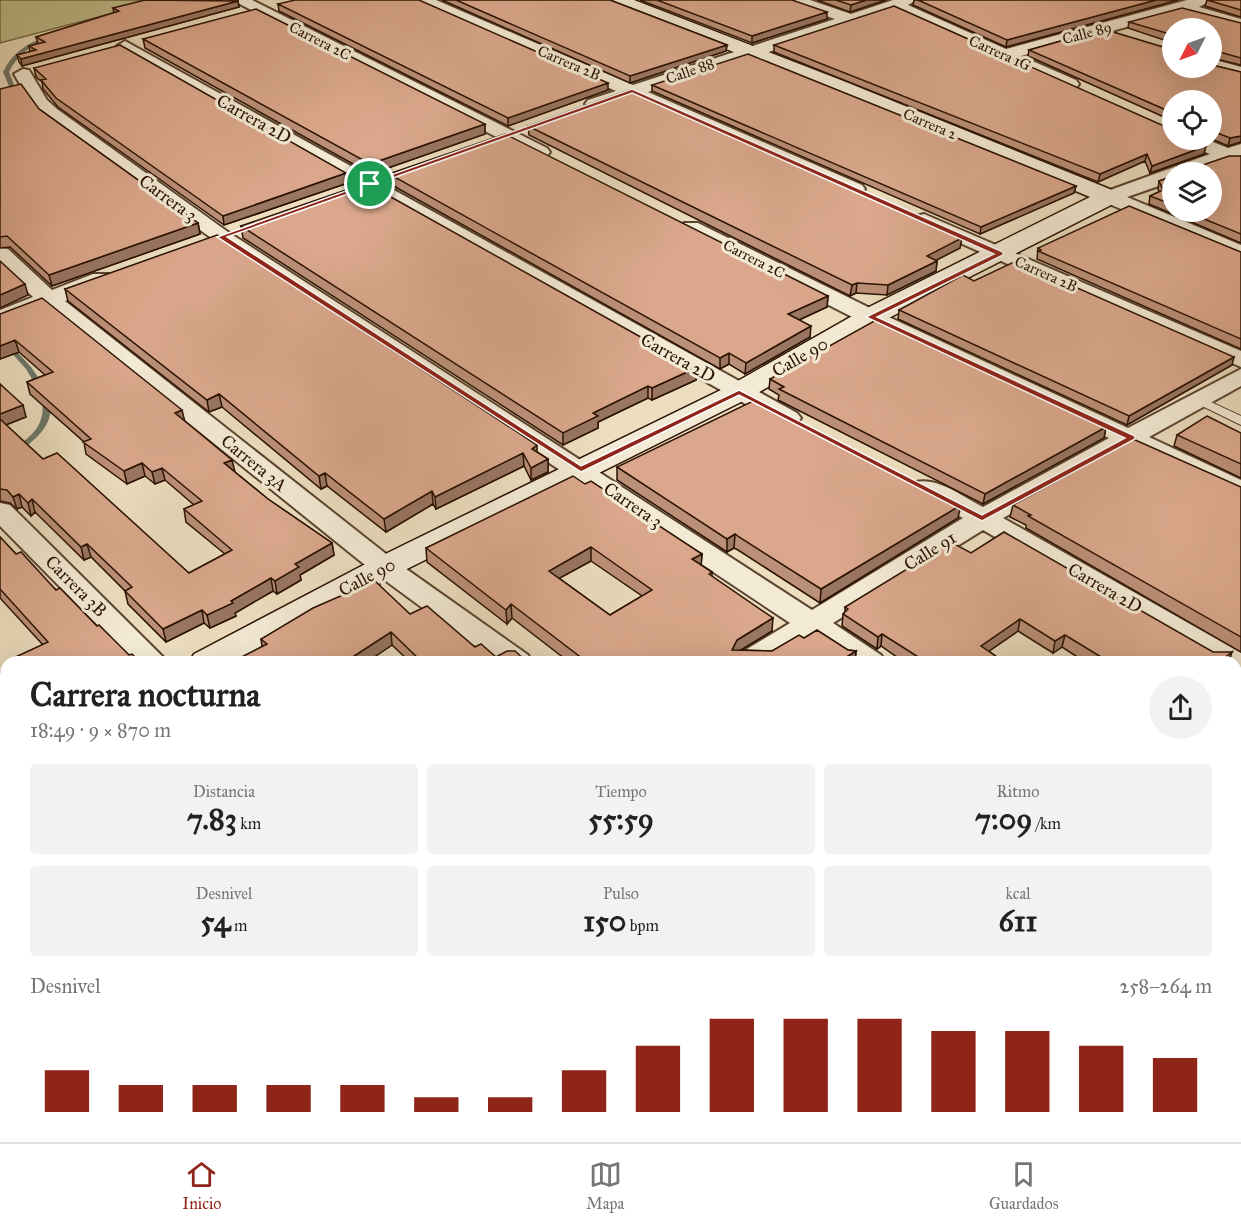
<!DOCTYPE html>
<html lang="es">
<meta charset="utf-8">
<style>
:root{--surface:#fff;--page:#f2f2f2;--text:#222;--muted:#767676;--line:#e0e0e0;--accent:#8f2418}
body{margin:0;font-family:"IM FELL Great Primer",serif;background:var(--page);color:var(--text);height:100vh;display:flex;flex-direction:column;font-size:22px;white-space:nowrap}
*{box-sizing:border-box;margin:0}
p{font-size:20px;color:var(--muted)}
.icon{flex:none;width:33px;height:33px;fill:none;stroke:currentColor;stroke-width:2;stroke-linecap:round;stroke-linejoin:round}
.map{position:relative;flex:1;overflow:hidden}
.panel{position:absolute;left:0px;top:656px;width:1242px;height:488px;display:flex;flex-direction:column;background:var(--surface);border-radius:18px 18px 0 0;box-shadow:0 6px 24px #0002}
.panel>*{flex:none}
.needle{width:39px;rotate:228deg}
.tools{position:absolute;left:1162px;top:18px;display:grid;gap:12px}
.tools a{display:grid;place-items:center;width:60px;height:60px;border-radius:50%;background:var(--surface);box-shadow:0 6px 24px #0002;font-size:30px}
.pin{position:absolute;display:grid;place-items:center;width:51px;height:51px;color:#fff;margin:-26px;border:3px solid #fff;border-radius:50%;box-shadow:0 2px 6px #0007}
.round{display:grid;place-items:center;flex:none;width:63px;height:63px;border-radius:32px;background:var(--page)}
.headline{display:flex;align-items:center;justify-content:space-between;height:102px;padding:0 30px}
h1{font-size:33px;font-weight:700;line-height:45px}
.figures{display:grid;grid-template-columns:repeat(3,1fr);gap:9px;height:102px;padding:6px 30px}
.figures div{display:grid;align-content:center;border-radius:6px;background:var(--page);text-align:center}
.figures b{font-size:30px;font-weight:700}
.figures small{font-size:16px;font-weight:400}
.figures p{font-size:16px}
.chart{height:168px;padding:12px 30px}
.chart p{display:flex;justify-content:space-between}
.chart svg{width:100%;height:108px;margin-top:6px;stroke:var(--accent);stroke-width:6}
.tabs{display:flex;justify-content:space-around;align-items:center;height:84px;border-top:2px solid var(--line);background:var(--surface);font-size:16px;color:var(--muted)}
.tabs a{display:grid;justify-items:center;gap:3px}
.tabs .on{color:var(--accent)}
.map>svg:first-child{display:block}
.green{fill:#c0bf8c;stroke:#756846;stroke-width:1.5}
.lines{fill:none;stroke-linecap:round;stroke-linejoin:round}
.stream{fill:#6d786a;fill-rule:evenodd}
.lane-casing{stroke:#5a4430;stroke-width:2}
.street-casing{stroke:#5a4430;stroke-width:4}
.secondary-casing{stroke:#2a1101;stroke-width:3}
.lane{fill:#f3ead5;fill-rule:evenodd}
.street{fill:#f3ead5;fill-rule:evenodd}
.secondary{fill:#f3ead5;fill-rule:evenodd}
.wall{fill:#bb9078;stroke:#2a1101;stroke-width:1.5;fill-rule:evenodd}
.shaded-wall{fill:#997562;stroke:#2a1101;stroke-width:1.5}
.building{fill:#daa78c;stroke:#2a1101;stroke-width:1.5;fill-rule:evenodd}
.route{fill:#8f2418;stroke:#fff;stroke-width:1.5;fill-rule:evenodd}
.labels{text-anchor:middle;stroke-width:6;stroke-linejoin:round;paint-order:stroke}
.far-street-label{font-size:15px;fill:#2a1101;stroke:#f3ead5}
.street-label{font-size:18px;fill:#2a1101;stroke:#f3ead5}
</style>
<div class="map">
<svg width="1241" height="1142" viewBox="0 0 1241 1142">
<rect width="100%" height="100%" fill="#ecdebf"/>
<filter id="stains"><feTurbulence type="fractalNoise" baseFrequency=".00333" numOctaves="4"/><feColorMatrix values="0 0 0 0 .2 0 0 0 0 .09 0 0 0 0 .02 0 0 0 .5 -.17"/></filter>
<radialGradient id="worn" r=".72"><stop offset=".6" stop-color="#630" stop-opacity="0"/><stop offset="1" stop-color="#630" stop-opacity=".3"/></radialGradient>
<path class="green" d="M0,0H162L0,43Z"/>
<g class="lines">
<path class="stream" d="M46,37H48V39C30,46 17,55 9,72L18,95L13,96L3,72C12,53 27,43 46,37Z
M0,334L2,335L31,367L45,387L44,389H38L26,369L0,340Z
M43,397H49C57,423 36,440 17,453C11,456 6,461 0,463V457C23,441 47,432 42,399Z"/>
<g class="lane-casing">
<path id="lane" d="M1198,396L1241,416V425L1194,402L1192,400Z"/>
</g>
<g class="street-casing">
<path id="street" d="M232,0H252L547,148L550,152L547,156H533Z
M415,0H436L633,85L835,19L788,3L786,0H810L851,14L893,0H917L908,5L1006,49L1187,0H1213L1199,7L1241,19V29L1181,12L1021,56L1076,80L1079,84L1076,88L1070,89L893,11L648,92L862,185L865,189L862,193L855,195L631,98L594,109L588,108L585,104L588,100L616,91L417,3Z
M125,41L797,413L801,418L797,423L788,426L779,423L119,50L117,46Z
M1212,59L1241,67V78L1206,68H1212Z
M23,69L29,70L47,100L57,109L228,232L812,610L963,518L916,494L912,488L916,482C938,477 963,497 983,507L1109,438L862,322L684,231L681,227L684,223H698L878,312L1128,428L1241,369V386L1149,437L1241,480V498L1130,448L1003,518L1241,653V670L1236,672V662H1210L983,530L833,623L881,655L885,662H848L811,637L771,662H733L737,655L790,623L214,240L43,117L31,103L14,74Z
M1184,140H1208L1228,148L1241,144V162L1227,161L1195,172H1173V181L1127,197L1241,245V259L1102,201L1099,197L1102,193L1210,154L1186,144Z
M924,214L1241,351V367L917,224L914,220L917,216Z
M0,248L8,249L52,290L93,274H109L112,279L109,284L65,301L395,561L528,655L532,662H496L375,573L46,308L0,325V310L33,297L0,266Z
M0,503L10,505L168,662H134L0,526Z
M1236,878L1241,880V939L1236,941Z
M0,927L6,929V965L0,963Z
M6,1075V1113L0,1115V1078Z
M121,1137H163L166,1142H123Z
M616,1137H659L662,1142H618Z
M964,1137H1008L1006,1142H961Z
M1110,1137H1155L1158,1142H1112Z"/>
</g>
<g class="secondary-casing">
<path id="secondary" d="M608,0H634L846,82L1117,192L1121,197L1117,202L879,323L749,398L397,574L235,662H189L194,654L373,560L729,386L861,311L1090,197L832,90L610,4Z
M6,754V784L0,786V756Z"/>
</g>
<use href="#lane" class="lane"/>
<use href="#street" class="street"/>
<use href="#secondary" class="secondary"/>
</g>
<path class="wall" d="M442,0H610L727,45L726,51L630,83Z
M640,0H792L827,19L752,43Z
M817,0H886L850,12Z
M914,0H1178L1006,47L913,5Z
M1207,0H1241V17L1205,6Z
M238,1L239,7L22,66L19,62L17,55L30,52L29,46L38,44L36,37L114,13L113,8Z
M278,4L608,90L508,126L279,11Z
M1129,22L1241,23V65L1212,58V28H1173V43L1128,28Z
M1103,29L1173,50V68H1212V65L1241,72V142L1228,146L1212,139V100H1173V121L1028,56L1029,50Z
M143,39L485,124V134L371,174L145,48Z
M774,45L1204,154L1150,173L1145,161L1098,182L774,52Z
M34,68L348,183L224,225L58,107L43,89L42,82L36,77Z
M652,85L1076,186L1074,193L980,234L652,91Z
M0,89L39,109L198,223L200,234L52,286L10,247L0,248Z
M528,126L959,234V237L962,238L960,248L936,260L937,261L936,271L887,295L856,293L850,296L529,135Z
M1241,156V243L1149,204L1150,196L1159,192L1158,189L1159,181L1173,176V212H1212V172H1176L1177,167H1197Z
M389,174L828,296L827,307L799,320L810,337L745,374L729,364L720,369L390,184Z
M241,226L696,368V380L652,400L648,398L598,422V428L563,445L243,238Z
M1038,248L1241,252V349L1037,259Z
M974,281L1232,365L1127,425L898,319L899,310Z
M65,289L537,452L548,459V472L531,480L524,466L436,509L433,504L386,532L327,486L321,489L222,407L209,412L68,301Z
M0,314L184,421L235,472L268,499L332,543L334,555L300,575L301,580L277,594L273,591L235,613L236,616L210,628L204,623L166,642L128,604L125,591L91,557L84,560L35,512L31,516L22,507L17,509L10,503L0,501V384L26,417L6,425L43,459L189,573L225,554L186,522L184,509L194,505L165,480L155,484L145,476L127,484L86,454L84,442L30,394L27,382L45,375L19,352L0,359Z
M770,379L1106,427L1104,438L983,504L778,400L779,395L769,389Z
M1241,433V478L1174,446L1177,435Z
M617,467L958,518L820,603L738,550L734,548L727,552L617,480Z
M585,484L702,554L701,565L712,572V577L772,631L740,650L772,651L804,638L848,650L856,651L855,662H569L512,618L507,624L427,562L426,548ZM591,561L642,596L610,615L559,578Z
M1241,487V652L1026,528V525L1010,517L1013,505Z
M0,537L16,554L129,655L140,662H10L9,660L43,645L0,598Z
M971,553L1229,662H1085L1062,647L1053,653L1018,631L989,651L1004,662H904L881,646L877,649L842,626L843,614L845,612V607Z
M410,614L496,657L527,662H410L392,645L262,646L261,639Z
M6,775V887L0,877V786L5,784L2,777Z
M210,1137H319L311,1142H213Z
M1202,1137H1236L1241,1142H1208Z"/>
<path class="shaded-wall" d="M866,0H886L850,12L851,5Z
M1156,0H1178L1006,47L1007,40Z
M238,1L239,7L22,66L21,59Z
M827,12V19L752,43V36Z
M727,45L726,51L630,83V76Z
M608,83V90L508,126V118Z
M485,124V134L371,174L370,164Z
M1241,136V142L1228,146L1230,138Z
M1206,146L1204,154L1150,173L1152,166Z
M1147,154L1145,161L1098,182L1100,174Z
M346,173L348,183L224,225L223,216Z
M1076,186L1074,193L980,234L981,227Z
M198,223L200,234L52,286L49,275Z
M959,234L958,240L962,238L960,248L925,266L927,256Z
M937,261L936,271L887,295L888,285Z
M857,283L856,293L850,296L852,285Z
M25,284L28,295L0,308V295Z
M828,296L827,307L788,325V314Z
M811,326L810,337L745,374L746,363Z
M15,340L19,352L0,359V346Z
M729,353V364L720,369V358Z
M1234,357L1232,365L1127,425L1129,416Z
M696,368V380L652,400V388Z
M648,386V398L598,422V428L563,445V433L593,413Z
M219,394L222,407L209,412L207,400Z
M23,405L26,417L0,427V414Z
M182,410L185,422L175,413Z
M1106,427L1104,438L983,504L985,494Z
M537,445V458L532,449Z
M523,453L524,466L436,509L435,497Z
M548,459V472L531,480V468Z
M232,460L235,472L224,463Z
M142,463L145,476L127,484L124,471Z
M162,468L165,480L155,484L152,472Z
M325,473L327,486L321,489L319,476Z
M432,491L433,504L386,532L384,519Z
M19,494L22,507L17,509L13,497Z
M32,499L35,512L31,516L28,503Z
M961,505L958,518L820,603L821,589Z
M735,534L734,548L727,552V539Z
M332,543L334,555L300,575L301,580L277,594L275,581L295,564Z
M87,544L91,557L84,560L81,547Z
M591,547V561L549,584V571Z
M702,554L701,567L692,559Z
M271,578L273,591L235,613L236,616L210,628L207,615Z
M511,604L512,618L507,624L506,610Z
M202,610L204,623L166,642L163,629Z
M773,618L772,631L736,653L732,650L737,640Z
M1020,619L1018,631L979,658L981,646Z
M391,632L392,645L367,662H345Z
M882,634L881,646L877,649L878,637Z
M1065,635L1062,647L1053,653L1055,641Z
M856,651L855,662H842V660Z
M1232,652L1229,662H1219Z
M6,714V729L0,732V717Z
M1241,846V854L1236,859V850Z
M6,1046V1062L0,1065V1050Z
M96,1137H106L108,1142H98Z
M284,1137H319L311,1142H276Z
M873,1137H887L881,1142H867Z"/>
<path class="building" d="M145,0L238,1L21,59L17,55L36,50L29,46L45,42L36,37L119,11L113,8Z
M295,0H419L608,83L508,118L278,4Z
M456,0H610L727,45L630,76Z
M657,0H792L827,12L752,36Z
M836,0H866L851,5Z
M918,0H1156L1007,40Z
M1207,0H1241V10Z
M894,6L1173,130V140H1189L1206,146L1152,166L1147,154L1100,174L774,45Z
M1182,8L1241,23V58L1212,50V53V28H1173V35L1129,22Z
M256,9L485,124L370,164L143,39Z
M1103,29L1173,50V68H1212V65L1241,72V136L1230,138L1212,131V100H1173V113L1029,50Z
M120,45L346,173L223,216L56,98L41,80L46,79L34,68Z
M748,54L1076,186L981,227L652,85Z
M21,84L39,109L198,223L49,275L7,236L0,237V89Z
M629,90L959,234L956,236L962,238L927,256L937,261L888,285L857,283L852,285L528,126Z
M505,134L828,296L788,314L811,326L746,363L729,353L720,358L389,174Z
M1229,156H1241V234L1187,212H1212V172H1177V167H1197Z
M1173,176V205L1150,196L1163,190L1159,181Z
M366,183L696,368L652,388L648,386L593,413L598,416L563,433L241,226Z
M1129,206L1241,252V339L1038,251L1041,250L1038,248Z
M217,235L537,445L532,449L548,459L531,468L523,453L435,497L432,491L384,519L325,473L319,476L219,394L207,400L65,289Z
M0,261L25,284L0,295Z
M1016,261L1234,357L1129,416L899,310L963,275L974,281Z
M42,298L182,410L175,413L232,460L224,463L268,499L332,543L295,564L299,567L275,581L271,578L231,601L233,603L207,615L202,610L163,629L125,591L132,587L87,544L81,547L32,499L28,503L19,494L13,497L7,490L0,489V419L43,459L57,453L189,573L232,550L184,509L202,501L162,468L152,472L142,463L124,471L83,442L91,439L27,382L53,372L15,340L0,346V314Z
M876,320L1106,427L985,494L779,389L784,387L770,379Z
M0,384L23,405L0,414Z
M755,400L961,505L821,589L739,537L735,534L727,539L617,467Z
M1207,416L1241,433V464L1177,435Z
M1133,439L1241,487V637L1028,516L1031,515L1013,505Z
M573,476L585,484L591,481L702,554L692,559L712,572L709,574L773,618L737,640L732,650L772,651L799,635L804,638L817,630L848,650L856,651L842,660L844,662H587L511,604L506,610L426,548ZM591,547L652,590L610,615L549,571Z
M1004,532L1213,652H1232L1219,662H1104L1106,660L1065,635L1055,641L1020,619L981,646L1004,662H926L882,634L878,637L843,614L848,609L845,607L951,542L971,553Z
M0,537L16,554L21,552L56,590L60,588L97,626L99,625L129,655L132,654L140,662H10L9,660L48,642L0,589Z
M375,581L410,614L427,606L475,647L481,644L496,657L507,651H515L527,662H422L391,632L345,662H232L267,644L261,639L313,608Z
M6,670V714L0,717V672Z
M1236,679L1241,683V846L1236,850Z
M6,775V782L2,777Z
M6,783V878L4,879L0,872V786Z
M1241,953V1142H1231L1224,1137H1236V957Z
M0,981L6,989V1046L0,1050Z
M39,1137H97L100,1142H39L41,1140Z
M217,1137H284L276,1142H220Z
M515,1137H586L591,1142H508Z
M732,1137H873L867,1142H726Z
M1023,1137H1109L1115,1142H1017Z"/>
<path class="route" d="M632,89L1003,252V255L877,317L1135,436V439L982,521L739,395L581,472L217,237ZM632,93L994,254L866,317L1125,438L982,515L739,390L581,466L227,237Z"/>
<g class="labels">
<g class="far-street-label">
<text transform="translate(1087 33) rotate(-15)" y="5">Calle 89</text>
<text transform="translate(320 41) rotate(27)" y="5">Carrera 2C</text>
<text transform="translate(1000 53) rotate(24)" y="5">Carrera 1G</text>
<text transform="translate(569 63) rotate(23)" y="5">Carrera 2B</text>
<text transform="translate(690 71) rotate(-19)" y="5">Calle 88</text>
<text transform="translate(930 124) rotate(23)" y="5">Carrera 2</text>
<text transform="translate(754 259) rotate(27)" y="5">Carrera 2C</text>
<text transform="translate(1046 274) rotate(24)" y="5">Carrera 2B</text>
</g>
<g class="street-label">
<text transform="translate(254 119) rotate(29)" y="6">Carrera 2D</text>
<text transform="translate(168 198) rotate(36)" y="6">Carrera 3</text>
<text transform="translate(800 357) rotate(-30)" y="6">Calle 90</text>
<text transform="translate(678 358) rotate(29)" y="6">Carrera 2D</text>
<text transform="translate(254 463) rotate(39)" y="6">Carrera 3A</text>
<text transform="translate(633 505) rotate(34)" y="6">Carrera 3</text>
<text transform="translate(930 551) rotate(-32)" y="6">Calle 91</text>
<text transform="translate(367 577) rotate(-28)" y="6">Calle 90</text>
<text transform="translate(76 586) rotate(45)" y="6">Carrera 3B</text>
<text transform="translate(1105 588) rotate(30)" y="6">Carrera 2D</text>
</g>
</g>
<rect width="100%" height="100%" filter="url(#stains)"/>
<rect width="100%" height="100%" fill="url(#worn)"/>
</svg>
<div class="tools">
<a><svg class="needle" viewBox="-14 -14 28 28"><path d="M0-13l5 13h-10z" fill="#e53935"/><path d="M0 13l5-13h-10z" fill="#767676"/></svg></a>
<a><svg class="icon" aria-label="locate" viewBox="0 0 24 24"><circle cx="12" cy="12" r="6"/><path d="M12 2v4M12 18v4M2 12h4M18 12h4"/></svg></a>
<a><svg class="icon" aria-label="layers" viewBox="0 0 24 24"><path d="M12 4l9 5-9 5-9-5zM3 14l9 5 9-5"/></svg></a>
</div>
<div class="pin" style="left:370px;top:184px;background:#1e9e55"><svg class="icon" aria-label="arrive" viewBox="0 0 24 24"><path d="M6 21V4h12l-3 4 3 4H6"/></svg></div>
<section class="panel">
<div class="headline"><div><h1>Carrera nocturna</h1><p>18:49 · 9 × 870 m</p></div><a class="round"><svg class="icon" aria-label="share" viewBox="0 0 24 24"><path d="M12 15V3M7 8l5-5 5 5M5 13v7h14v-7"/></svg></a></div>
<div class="figures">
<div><p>Distancia</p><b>7.83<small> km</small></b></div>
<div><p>Tiempo</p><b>55:59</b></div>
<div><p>Ritmo</p><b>7:09<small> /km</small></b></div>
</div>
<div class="figures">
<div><p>Desnivel</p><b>54<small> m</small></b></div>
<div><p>Pulso</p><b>150<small> bpm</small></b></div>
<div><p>kcal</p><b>611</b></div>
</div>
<div class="chart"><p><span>Desnivel</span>258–264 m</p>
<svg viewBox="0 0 160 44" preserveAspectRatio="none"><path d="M5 44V27M15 44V33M25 44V33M35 44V33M45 44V33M55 44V38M65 44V38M75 44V27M85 44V17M95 44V6M105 44V6M115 44V6M125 44V11M135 44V11M145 44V17M155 44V22"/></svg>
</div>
</section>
</div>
<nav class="tabs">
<a class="on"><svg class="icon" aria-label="home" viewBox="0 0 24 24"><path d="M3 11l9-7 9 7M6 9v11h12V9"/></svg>Inicio</a>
<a><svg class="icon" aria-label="map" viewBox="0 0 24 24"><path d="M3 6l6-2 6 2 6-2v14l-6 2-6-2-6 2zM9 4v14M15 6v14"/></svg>Mapa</a>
<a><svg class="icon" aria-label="saved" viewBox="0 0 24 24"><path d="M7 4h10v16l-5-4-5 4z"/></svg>Guardados</a>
</nav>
